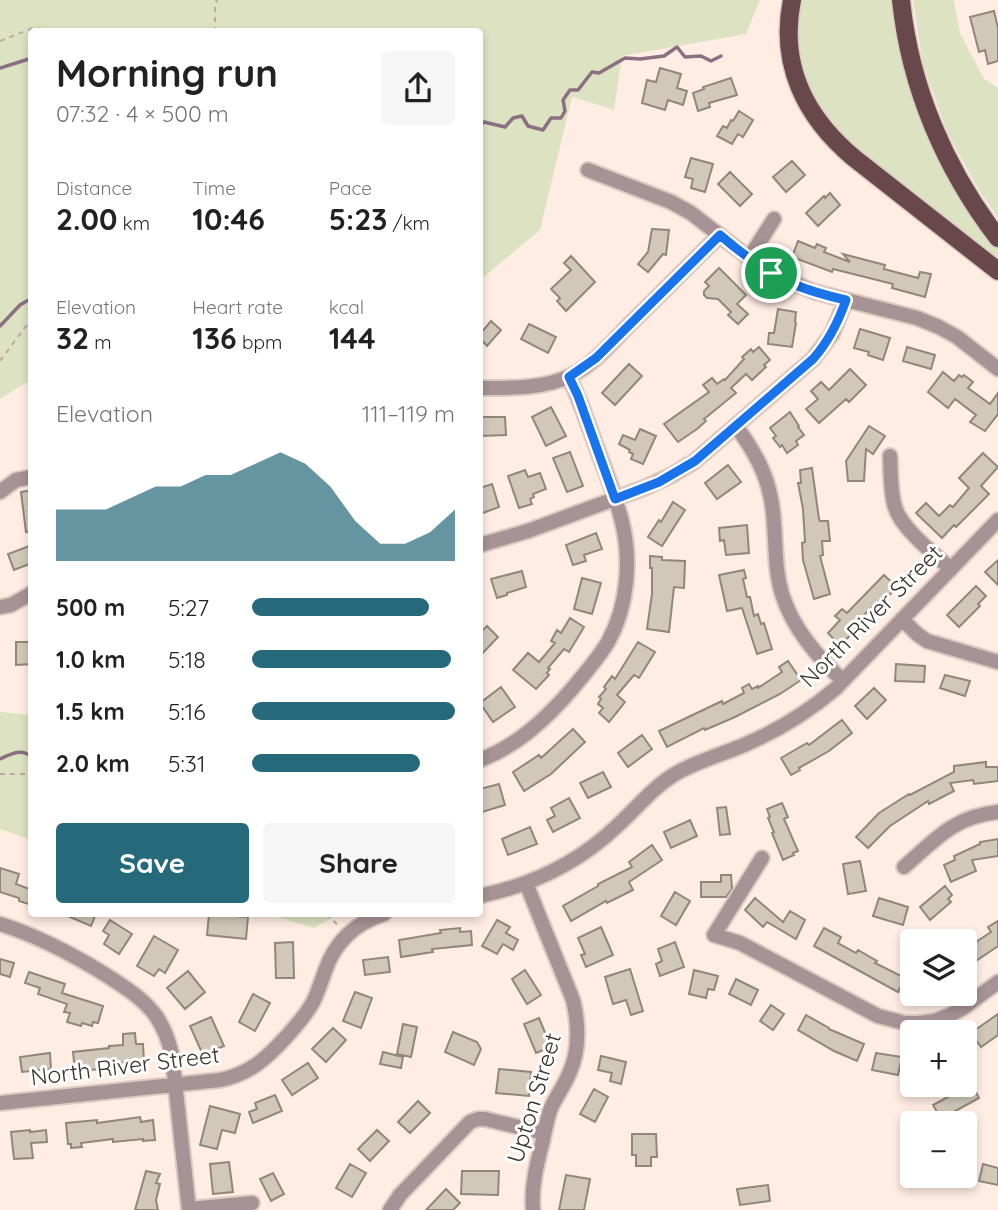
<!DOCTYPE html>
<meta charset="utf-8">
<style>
:root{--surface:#fff;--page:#f6f6f6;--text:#222;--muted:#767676;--accent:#25697a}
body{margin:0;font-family:Quicksand,sans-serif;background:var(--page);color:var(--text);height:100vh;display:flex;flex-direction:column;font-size:26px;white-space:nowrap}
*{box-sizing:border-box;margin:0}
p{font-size:23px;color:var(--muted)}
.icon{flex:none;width:38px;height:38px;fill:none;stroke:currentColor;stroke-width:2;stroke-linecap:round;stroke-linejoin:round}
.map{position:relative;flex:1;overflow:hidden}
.side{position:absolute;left:28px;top:28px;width:455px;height:889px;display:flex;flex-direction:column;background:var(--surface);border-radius:7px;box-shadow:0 4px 10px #0003}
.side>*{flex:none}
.tools{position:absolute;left:900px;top:929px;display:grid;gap:14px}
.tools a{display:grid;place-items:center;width:77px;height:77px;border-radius:7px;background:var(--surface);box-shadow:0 4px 10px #0003;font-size:35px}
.pin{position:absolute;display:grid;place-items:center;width:60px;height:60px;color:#fff;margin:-30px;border:4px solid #fff;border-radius:50%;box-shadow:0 2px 7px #0007}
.round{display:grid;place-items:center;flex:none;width:74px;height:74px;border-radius:7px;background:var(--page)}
.headline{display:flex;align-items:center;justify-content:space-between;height:119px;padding:0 28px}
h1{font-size:38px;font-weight:700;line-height:52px}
.stats{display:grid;grid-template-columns:repeat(3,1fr);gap:10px;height:119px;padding:7px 28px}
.stats div{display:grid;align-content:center}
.stats b{font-size:30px;font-weight:700}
.stats small{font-size:19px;font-weight:400}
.stats p{font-size:19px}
.chart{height:196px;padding:14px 28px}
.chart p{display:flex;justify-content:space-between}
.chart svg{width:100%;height:126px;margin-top:7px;fill:var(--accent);opacity:.7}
.cta{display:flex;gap:14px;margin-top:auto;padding:14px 28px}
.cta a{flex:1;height:80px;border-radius:7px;background:var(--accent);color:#fff;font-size:28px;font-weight:700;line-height:80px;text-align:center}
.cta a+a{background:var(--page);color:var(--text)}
ul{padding:0 28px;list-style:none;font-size:23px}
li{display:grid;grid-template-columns:112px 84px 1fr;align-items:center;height:52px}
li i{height:18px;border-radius:9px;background:var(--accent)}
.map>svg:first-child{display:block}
.green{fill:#dde2c2}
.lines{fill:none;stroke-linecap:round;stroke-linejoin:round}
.stream{stroke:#8a7080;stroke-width:3.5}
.building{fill:#d1c8b9;stroke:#908779;stroke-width:2}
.minor-casing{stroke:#dbcbc3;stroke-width:18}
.major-casing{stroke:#dbcbc3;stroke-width:21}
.path{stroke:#b8aaa3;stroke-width:2;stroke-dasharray:5 5;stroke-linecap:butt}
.minor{stroke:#a79395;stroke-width:14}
.major{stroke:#68484b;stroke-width:18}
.route-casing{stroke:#fff;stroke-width:14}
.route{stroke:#1a73e8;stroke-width:9}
.labels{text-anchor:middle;stroke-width:6;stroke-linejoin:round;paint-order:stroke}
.street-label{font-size:23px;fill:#39322f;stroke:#fefefe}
</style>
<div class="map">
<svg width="998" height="1210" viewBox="0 0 998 1210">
<rect width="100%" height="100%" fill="#ffede4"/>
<path class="green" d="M0,0H760L746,34L622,56L614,110L572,97L540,230L480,280V32H32L31,380L0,399Z
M799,0H892L896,38L916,105L998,245V264L827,125L800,76L795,42Z
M913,0H954L960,33L984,79L998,88V218L977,187L948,134L923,65Z
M0,712L31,715V840L0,829Z
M268,914H339L314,928Z"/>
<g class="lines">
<path class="stream" d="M0,68L32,58
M480,125L484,122L505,127L513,118L522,116L528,126L543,130L551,118H561L565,111L563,100L570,90H578L592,72L599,73L625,58L640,59L664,56L677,47L685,57L701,56L711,61L721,56
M0,326L20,305L32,298
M0,759C11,754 21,748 32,757"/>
</g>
<path class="building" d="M994,11L998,28V61L988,64L985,50L979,52L970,17Z
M660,68L681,74L677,88L687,91L683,105L668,100L665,110L642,103L647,80L656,82Z
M731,78L737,95L709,103L710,107L698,111L693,93L704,89L703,87Z
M739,111L753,120L743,137L738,134L732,144L717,136L723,126L727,128L731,120L733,121Z
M691,158L713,164L705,192L691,188L693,179L685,177Z
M792,161L805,175L786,192L773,177Z
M730,172L752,194L740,206L718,184Z
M830,193L840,205L818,226L806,213L824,196L825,198Z
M652,229L669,230L666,255L663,254L648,272L638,264L648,252Z
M798,241L815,248L817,244L826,248L824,252L850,262L843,254L885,265L884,269L918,278L920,272L931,274L925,297L892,288L893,284L833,269L832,272L792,257Z
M571,256L595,282L566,311L557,301L560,298L551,289L571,270L564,263Z
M719,268L746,295L737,304L748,314L738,324L728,315L731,312L718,299L707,298L704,295V291L709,286L705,282Z
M778,309L796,312L795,322L796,323L792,347L768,344L769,333H774Z
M491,321L501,330L487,346L480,338V334Z
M529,324L556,337L548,353L521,339Z
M860,329L890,338L883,360L868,355L869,352L854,348Z
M759,347L770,360L764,365L766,367L752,380L746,374L731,388L736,393L704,419L706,421L697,429L678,442L664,424L709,392L703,385L712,378L717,384L724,379L725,380L744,359L742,357L751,349L753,352Z
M907,347L935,355L931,369L903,361Z
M629,364L642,376L615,405L602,393Z
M850,369L866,385L849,402L846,399L819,423L806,409L818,399L811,391L821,382L829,390Z
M943,372L954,381L959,375L962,377L964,375L973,382L968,388L990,404L998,393V414L985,431L970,422L976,415L955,399L948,408L928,392Z
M551,407L566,436L546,446L532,417Z
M790,412L799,426L798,427L804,435L796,441L798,445L787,453L782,445L780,447L773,438L776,436L770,428Z
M480,417H505L506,435L480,436Z
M869,426L885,436L873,454L866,449L864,481H848L846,461Z
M640,429L656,436L643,464L631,459L633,454L629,452L630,450L619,444L623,435L635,440Z
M570,452L583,486L567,492L553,458Z
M983,453L998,467L981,486L989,494L956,527L954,525L942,538L916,513L926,503L939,516L950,505L953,507L969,488L959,478Z
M728,465L741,482L717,499L705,483Z
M812,468L819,519L820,521H828L830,541H822L823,555L820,556L830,594L814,599L803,560L802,543L805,542L803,509L798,483H801L800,470Z
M525,470L528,477L540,473L546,489L533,494L534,497L530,499L532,504L519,508L508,476Z
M492,484L499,507L480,514V488Z
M32,490V531L26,532L21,492Z
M673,502L685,510L662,546L648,537L659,520L661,522Z
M747,525L749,553L726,555L724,540L720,541L719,528Z
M596,533L602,549L584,555L586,561L573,565L566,545Z
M32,545V563L14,570L8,554Z
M650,556L662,557V560L685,561L684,588L674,587L669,632L647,629L652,594V568H650Z
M998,560V585L985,572Z
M744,570L746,578L743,579L747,597H750L754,616L758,614L761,624L764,623L772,649L757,654L742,608L727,611L719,575Z
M522,571L526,587L507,593V595L497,598L491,579Z
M884,575L897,587L876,609L873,606L857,622L860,625L840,646L828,633L840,620L835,616L842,609L847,613Z
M582,578L601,583L592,614L574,609Z
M976,586L986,596L978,604L980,606L959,627L947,615Z
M570,618L584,627L569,652L564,649L548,668L550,669L547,673L549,675L536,689L513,670L528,653L539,662L555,643L551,641L557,630L561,633Z
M487,626L498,637L480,656V633Z
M16,642H32V664L16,665Z
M638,642L655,652L639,678L634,675L617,695L625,702L609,722L599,713L603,708L598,704L601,699L599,697L606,689L604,687L612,676L615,679Z
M788,661L801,680L780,694L735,717L705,730L704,728L667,747L659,731L722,701L723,704L744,693L742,688L749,684L752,689L758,686V688L782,672L779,667Z
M896,664L925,666L924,682L895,681Z
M945,675L970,681L965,696L940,688Z
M501,687L515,707L493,722L480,703Z
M874,688L886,700L867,719L855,706Z
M842,720L852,733L829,751L799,768L800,770L791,775L781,758L807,743L809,745Z
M573,729L585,742L551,774L524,791L513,772L539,755L541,758Z
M642,735L652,749L628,767L618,753Z
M986,762V767H998V781L974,784L973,780L950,783L954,791L929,804L928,801L890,826L868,848L856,837L879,813L909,794L910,795L954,772V766Z
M603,772L611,787L588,798L580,783Z
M499,784L505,805L482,812L480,802V789Z
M569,798L580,818L553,832L547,820L555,816L551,808Z
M782,803L788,817L784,819L798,851L793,853L794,855L783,860L772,833L774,832L768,818L770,817L767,809Z
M726,807L730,834L720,835L717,808Z
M690,820L697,836L671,848L664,832Z
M530,827L537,844L508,855L502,839Z
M998,839V856L972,860L976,871L951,882L944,865L955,860L954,856L980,844V842Z
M652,845L662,860L629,882L633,890L607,903L606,901L571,921L563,906L598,886V884L632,867L629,862Z
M860,861L866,891L848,894L843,864Z
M0,868L19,874L16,884L32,890V905L19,901V898L0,892Z
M721,875H731L732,889L726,897H701V882H721Z
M945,886L952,895L948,899L951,902L930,920L920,907Z
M675,892L690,901L676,925L661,916Z
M755,898L783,922L790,911L805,920L796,939L767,922L763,927L745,910Z
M879,898L908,907L903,925L873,916Z
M63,914H88L95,916L91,926Z
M209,914L248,917L246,939L207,935Z
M110,920L132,934L119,954L104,944L109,935L103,931Z
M497,920L510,927L506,933L518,940L513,950L503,944L497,954L482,946Z
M998,921V946L964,969V950L991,932L988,927Z
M601,927L613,955L586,967L581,955L585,954L578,938Z
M460,928V932L471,931L472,945L432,949L433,952L401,957L399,940L441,933L440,930Z
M824,928L841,937L838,943L856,953L858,950L877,961L875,963L905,978L898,992L814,946Z
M154,936L178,950L165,973L159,969L154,976L137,966Z
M293,942L294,978H276L275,943Z
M675,942L684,967L660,976L656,964L662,961L658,949Z
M388,957L390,972L365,975L363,960Z
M0,959L14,963L10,977L0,974Z
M630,969L643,1011L631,1015L626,1000L613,1004L605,977Z
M525,970L541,995L527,1004L512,979Z
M694,970L718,976L714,990L708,989L706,998L689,994Z
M188,971L205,992L185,1009L167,988Z
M29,972L65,984L62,993L103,1006L98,1023L93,1022L92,1026L82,1023L81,1026L67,1022L70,1013L64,1012L67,1004L38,994L40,988L25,983Z
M736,979L758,990L751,1005L729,994Z
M355,992L372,998L361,1028L343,1021Z
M253,994L270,1003L255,1031L239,1022Z
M771,1005L784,1014L773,1030L760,1021Z
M998,1014V1035L981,1047L971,1033Z
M806,1015L829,1028V1029L864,1044L857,1061L834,1051L798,1030Z
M211,1017L224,1046L203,1055L190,1026Z
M539,1018L551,1047L536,1053L524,1024Z
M403,1024L417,1027L411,1057L397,1054Z
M333,1028L346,1040L326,1062L312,1049Z
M453,1032L477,1042L481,1049L474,1065L445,1052Z
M135,1033L136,1044H143L144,1062L102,1063V1069L75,1071L73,1052L109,1048V1046L123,1045V1034Z
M383,1052L403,1057L401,1068L380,1064Z
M50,1053L51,1069L22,1072L20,1057Z
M876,1053L902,1057L898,1075L872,1070Z
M601,1056L626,1062L621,1084L610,1081L612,1073L598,1070Z
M308,1063L318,1078L292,1095L282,1080Z
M499,1069L531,1072L529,1096L496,1093Z
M972,1084L979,1098L941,1119L933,1105Z
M594,1089L608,1097L595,1122L580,1114Z
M275,1095L282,1111L253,1123L249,1112L257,1109L255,1103Z
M418,1101L430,1113L410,1133L398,1122Z
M210,1106L240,1114L235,1133L222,1130L217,1149L200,1145Z
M140,1117L141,1122L153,1120L155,1140L143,1141V1139L113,1142V1139L81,1143L82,1147L71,1148V1144H68L66,1123L97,1120V1123Z
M30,1130V1132L46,1130L47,1142L31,1143L33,1158L14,1159L11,1132Z
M377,1130L389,1141L370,1161L358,1149Z
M632,1134H656L657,1157H651V1166H636V1155H632Z
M229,1162L233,1192L213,1194L210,1164Z
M350,1164L366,1173L352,1197L336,1188Z
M983,1164L998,1168V1185L979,1181Z
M146,1171L160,1174L156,1183L160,1184L156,1200L158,1210H135Z
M462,1171H499L498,1195L461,1194Z
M273,1173L284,1194L271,1201L260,1179Z
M566,1175L590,1179L584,1210H559Z
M768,1185L770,1201L740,1205L737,1189Z
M446,1189L460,1203L453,1210H426Z"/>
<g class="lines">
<g class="minor-casing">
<path id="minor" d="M588,170L671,202L691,213L749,258L781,278L815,292L917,318L939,327L957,337L998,369
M749,258L774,219
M480,388C509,388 543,389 570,376C594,365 613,341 631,323C661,294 690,264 720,235
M736,426C760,459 772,484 774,524C776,548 775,571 782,594C793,629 817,656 843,681
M890,456C891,473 890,491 895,507C901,528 934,554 951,569
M0,492L16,480L32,477
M480,545L528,531L644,488L672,475L695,461L813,359L832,334L846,300
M0,607L11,605L32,593
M902,619L917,634L927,641L998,662
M480,760C517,746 546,719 572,689C584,674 598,659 608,642C628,606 632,558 621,518C616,499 609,480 602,462C591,433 582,404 569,377
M762,858L714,935L740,943L878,1016L905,1023H919L935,1021L950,1015L963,1008L998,982
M904,867C936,839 953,817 998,812
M526,883L573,1000C579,1025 580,1050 569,1074C564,1086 556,1097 551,1108C547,1119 545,1130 543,1140C537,1164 531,1185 533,1210
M480,896C532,885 577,864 616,827C636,809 652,788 675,774C697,761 721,755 744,745C777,731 808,712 835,689L998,520
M0,924C38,936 72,954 106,975C124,987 143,998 156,1016C164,1028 169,1041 172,1055L189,1210
M0,1103L220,1080C250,1074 267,1058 287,1036C296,1026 306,1015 313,1002C318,992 321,982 325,971C335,942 355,923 384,914
M189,1209L252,1203
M390,1210L400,1195L470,1122L478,1119H485L544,1133"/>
</g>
<g class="major-casing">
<path id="major" d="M792,0C779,64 805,117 854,158L998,271
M901,0C910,87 945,169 998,238"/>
</g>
<path class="path" d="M215,32V5L217,0
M0,41L33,28L75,32
M0,361L26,326L32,325
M0,774H32
M326,914L339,926"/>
<use href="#minor" class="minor"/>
<use href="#major" class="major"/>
</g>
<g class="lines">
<g class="route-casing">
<path id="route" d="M720,235C742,254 766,272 793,284C810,291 828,296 846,300C838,323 829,341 813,359L695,461L659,482L615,499L578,396L569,377L596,358Z"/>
</g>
<use href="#route" class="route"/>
</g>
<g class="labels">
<g class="street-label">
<text transform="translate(871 616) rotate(-45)" y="8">North River Street</text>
<text transform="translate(125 1066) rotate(-7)" y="8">North River Street</text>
<text transform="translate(534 1098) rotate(-73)" y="8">Upton Street</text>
</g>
</g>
</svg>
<div class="tools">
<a><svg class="icon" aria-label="layers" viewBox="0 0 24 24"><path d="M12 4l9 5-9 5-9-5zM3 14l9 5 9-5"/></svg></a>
<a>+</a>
<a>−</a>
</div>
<div class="pin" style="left:771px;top:273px;background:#1e9e55"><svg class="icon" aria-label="arrive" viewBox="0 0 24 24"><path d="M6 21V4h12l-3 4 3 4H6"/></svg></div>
<section class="side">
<div class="headline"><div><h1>Morning run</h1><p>07:32 · 4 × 500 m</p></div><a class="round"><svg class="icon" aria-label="share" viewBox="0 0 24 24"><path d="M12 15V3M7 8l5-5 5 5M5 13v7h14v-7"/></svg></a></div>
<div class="stats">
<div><p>Distance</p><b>2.00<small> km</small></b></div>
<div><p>Time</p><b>10:46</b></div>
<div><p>Pace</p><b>5:23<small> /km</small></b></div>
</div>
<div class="stats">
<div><p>Elevation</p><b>32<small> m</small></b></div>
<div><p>Heart rate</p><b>136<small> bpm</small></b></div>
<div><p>kcal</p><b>144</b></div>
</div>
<div class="chart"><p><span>Elevation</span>111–119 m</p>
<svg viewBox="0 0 160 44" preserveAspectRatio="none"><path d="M0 44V26L10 26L20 26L30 22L40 18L50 18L60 14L70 14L80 10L90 6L100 10L110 18L120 30L130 38L140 38L150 34L160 26V44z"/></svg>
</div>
<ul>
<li><b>500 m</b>5:27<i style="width:87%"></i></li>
<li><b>1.0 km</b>5:18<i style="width:98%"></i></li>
<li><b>1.5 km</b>5:16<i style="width:100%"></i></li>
<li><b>2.0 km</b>5:31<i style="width:83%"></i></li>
</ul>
<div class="cta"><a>Save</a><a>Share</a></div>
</section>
</div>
